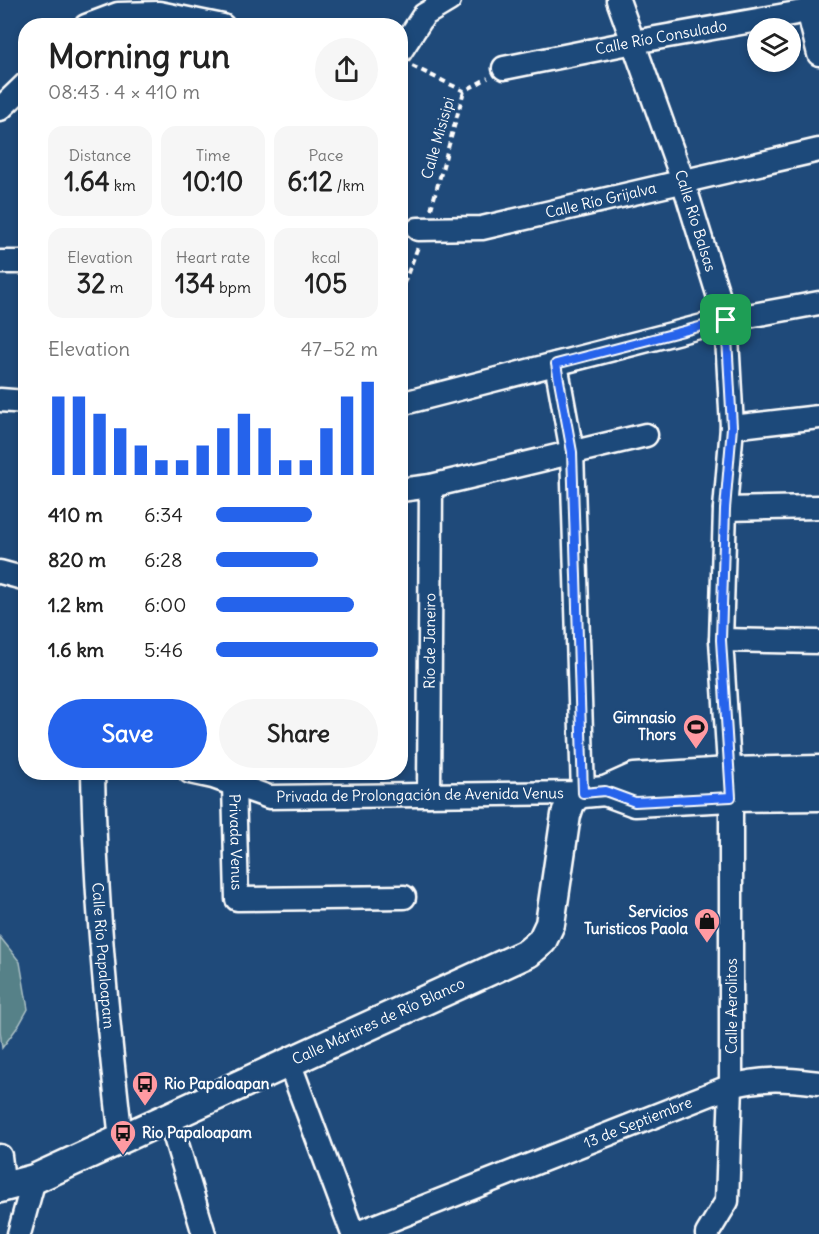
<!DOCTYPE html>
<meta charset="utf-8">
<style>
:root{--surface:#fff;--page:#f6f6f6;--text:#222;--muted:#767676;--accent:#2563eb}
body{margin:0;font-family:Delius,sans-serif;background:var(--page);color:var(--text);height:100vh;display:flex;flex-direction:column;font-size:22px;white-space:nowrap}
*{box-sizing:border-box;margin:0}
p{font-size:20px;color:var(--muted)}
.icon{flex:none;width:33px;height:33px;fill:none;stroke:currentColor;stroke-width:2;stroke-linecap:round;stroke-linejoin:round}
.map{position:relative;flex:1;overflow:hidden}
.side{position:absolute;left:18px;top:18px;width:390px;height:762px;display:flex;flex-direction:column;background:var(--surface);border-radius:24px;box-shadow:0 3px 9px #0003}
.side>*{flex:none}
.fabs{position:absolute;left:747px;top:18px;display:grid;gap:12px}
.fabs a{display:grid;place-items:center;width:54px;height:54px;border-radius:50%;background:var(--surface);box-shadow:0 3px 9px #0003;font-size:30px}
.pin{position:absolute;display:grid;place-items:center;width:51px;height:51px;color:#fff;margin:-26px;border-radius:12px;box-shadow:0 3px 9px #0006}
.round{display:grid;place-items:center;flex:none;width:63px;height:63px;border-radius:32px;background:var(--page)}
.headline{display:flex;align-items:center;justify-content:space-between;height:102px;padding:0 30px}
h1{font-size:33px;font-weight:700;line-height:45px}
.stats{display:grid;grid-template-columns:repeat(3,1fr);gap:9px;height:102px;padding:6px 30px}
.stats div{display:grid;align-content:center;border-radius:15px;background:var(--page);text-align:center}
.stats b{font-size:26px;font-weight:700}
.stats small{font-size:16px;font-weight:400}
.stats p{font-size:16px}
.chart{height:168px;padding:12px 30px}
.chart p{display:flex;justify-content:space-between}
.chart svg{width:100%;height:108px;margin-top:6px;stroke:var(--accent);stroke-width:6}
.button{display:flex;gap:12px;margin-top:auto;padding:12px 30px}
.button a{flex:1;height:69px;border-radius:36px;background:var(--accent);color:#fff;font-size:24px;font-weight:700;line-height:69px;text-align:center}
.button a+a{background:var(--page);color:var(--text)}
ul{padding:0 30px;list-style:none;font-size:20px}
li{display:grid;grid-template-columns:96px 72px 1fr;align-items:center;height:45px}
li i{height:15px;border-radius:8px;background:var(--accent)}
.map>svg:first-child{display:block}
.green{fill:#578188;stroke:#abc0c4;stroke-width:1.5}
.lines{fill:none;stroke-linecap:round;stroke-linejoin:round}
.minor-casing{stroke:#fff;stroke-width:27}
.major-casing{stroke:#fff;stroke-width:33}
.path{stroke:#fff;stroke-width:4;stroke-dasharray:6 4.5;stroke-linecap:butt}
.minor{stroke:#1f4a7a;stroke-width:22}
.major{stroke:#1f4a7a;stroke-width:28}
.route-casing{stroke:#fff;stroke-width:12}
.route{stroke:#2563eb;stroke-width:8}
.labels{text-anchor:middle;stroke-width:5;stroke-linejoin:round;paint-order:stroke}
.street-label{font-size:15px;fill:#fff;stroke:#1f4a7a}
.poi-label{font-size:15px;font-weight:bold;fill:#fff;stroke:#1f4a7a;text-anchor:end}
</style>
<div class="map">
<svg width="819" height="1234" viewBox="0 0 819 1234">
<rect width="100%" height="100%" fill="#1f4a7a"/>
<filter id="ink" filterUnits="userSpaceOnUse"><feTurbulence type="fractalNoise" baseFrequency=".0167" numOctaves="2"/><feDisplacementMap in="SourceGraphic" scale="12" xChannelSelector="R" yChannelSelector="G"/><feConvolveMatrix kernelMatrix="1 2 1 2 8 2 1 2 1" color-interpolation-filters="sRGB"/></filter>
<g filter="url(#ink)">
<path class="green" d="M0,937L20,962L28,1009L19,1025L2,1048L0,1030Z"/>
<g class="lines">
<g class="minor-casing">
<g id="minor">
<path id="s1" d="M618,0L683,181L726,320L732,427L725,509L721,640L731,797V1086L727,1201L707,1234"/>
<path d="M810,18L819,54"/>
<path d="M86,26L118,14L159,13L223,26"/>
<path d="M400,52L424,15L449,0"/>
<path id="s2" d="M504,68L634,42L819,9"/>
<path d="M0,109L26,84"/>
<path id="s3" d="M418,229L482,228L819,150"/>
<path d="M0,262H26"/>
<path d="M0,400L26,402"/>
<path d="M400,404L726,320L819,303"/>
<path d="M732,427L819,417"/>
<path d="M400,490L431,486L646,435"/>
<path d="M725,509L819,507"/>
<path d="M0,572L26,579"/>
<path d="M721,640L819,642"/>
<path id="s4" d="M93,772C95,895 107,1017 121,1139"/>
<path id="s5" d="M190,772L213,777L269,797L583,793L572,452L556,364"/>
<path id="s6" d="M234,785L237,899L404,897"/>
<path id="s7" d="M429,795L431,486"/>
<path d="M289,1062L353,1234"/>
<path d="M169,1117L204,1234"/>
<path d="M0,1156L4,1188"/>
<path d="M19,1234L34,1179"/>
<path id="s8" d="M355,1234L731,1086C766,1077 784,1079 819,1083"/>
</g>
</g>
<g class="major-casing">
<g id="major">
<path d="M605,791L635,802L731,797L819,796"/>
<path id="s9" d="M0,1188L34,1179L528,953L542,941L550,924L566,815L570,803L576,796L583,793L605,791L634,778L729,772L819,770"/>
</g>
</g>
<path class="path" d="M412,66L464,91L488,78
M431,209L464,91
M400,293L418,247"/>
<use href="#minor" class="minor"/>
<use href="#major" class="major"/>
</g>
</g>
<g class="lines" filter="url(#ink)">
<g class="route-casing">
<path id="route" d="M726,320L732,427L725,509L721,640L731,797L635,802L605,791L583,793L572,452L556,364Z"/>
</g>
<use href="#route" class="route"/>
</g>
<defs>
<g id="stadium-pin" transform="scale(1.35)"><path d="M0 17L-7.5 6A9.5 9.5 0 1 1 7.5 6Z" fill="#ff9aa2" stroke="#1f4a7a"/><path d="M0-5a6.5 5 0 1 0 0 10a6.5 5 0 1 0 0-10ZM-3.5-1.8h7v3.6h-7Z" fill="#111"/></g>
<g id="shop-pin" transform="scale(1.35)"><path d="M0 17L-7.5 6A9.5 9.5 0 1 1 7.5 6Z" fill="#ff9aa2" stroke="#1f4a7a"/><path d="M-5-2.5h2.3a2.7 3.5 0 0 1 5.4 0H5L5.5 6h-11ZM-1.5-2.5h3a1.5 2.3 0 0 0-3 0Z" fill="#111"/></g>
<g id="bus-pin" transform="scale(1.35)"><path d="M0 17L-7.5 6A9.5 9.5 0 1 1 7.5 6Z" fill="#ff9aa2" stroke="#1f4a7a"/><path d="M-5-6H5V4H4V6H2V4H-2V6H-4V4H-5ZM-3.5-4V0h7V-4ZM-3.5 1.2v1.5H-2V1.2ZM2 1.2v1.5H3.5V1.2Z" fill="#111"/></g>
</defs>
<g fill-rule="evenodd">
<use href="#stadium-pin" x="696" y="727"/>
<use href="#shop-pin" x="707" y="921"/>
<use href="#bus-pin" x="145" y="1084"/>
<use href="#bus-pin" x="123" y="1133"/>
</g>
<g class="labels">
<g class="street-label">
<text dy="5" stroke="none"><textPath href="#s2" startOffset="160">Calle Río Consulado</textPath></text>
<text transform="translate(438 138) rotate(-74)" y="5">Calle Misisipi</text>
<text dy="5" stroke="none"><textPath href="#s3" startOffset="186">Calle Río Grijalva</textPath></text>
<text dy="5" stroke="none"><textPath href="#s1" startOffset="234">Calle Río Balsas</textPath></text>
<text dy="5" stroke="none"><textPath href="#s7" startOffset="154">Río de Janeiro</textPath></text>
<text dy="5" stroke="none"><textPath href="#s5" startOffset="234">Privada de Prolongación de Avenida Venus</textPath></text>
<text dy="5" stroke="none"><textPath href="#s6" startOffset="57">Privada Venus</textPath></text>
<text dy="5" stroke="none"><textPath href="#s4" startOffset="184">Calle Río Papaloapam</textPath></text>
<text transform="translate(732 1006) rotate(-90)" y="5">Calle Aerolitos</text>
<text dy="5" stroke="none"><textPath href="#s9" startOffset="414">Calle Mártires de Río Blanco</textPath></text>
<text dy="5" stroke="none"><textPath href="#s8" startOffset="304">13 de Septiembre</textPath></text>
</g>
<g class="poi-label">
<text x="676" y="723">Gimnasio<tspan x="676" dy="17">Thors</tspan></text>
<text x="688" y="917">Servicios<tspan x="688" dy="17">Turisticos Paola</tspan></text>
<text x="164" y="1089" text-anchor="start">Rio Papaloapan</text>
<text x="142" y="1138" text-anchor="start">Rio Papaloapam</text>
</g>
</g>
</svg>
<div class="fabs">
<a><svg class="icon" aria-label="layers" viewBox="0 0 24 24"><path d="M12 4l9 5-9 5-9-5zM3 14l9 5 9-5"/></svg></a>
</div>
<div class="pin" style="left:726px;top:320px;background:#1e9e55"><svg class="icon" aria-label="arrive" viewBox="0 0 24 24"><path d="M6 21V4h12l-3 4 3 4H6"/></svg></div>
<section class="side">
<div class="headline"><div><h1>Morning run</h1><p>08:43 · 4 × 410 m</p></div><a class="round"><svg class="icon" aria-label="share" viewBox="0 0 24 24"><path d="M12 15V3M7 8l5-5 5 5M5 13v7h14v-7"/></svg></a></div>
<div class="stats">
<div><p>Distance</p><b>1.64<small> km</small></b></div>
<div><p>Time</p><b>10:10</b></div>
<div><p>Pace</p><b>6:12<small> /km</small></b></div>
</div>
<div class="stats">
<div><p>Elevation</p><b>32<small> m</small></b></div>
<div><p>Heart rate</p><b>134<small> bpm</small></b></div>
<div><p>kcal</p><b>105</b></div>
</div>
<div class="chart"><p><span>Elevation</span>47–52 m</p>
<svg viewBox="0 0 160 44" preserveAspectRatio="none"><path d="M5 44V12M15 44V12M25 44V19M35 44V25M45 44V32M55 44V38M65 44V38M75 44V32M85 44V25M95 44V19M105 44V25M115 44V38M125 44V38M135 44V25M145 44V12M155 44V6"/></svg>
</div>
<ul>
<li><b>410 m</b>6:34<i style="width:59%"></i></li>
<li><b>820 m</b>6:28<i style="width:63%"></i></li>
<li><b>1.2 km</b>6:00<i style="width:85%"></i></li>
<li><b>1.6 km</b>5:46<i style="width:100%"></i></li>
</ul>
<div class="button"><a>Save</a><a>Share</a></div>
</section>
</div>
